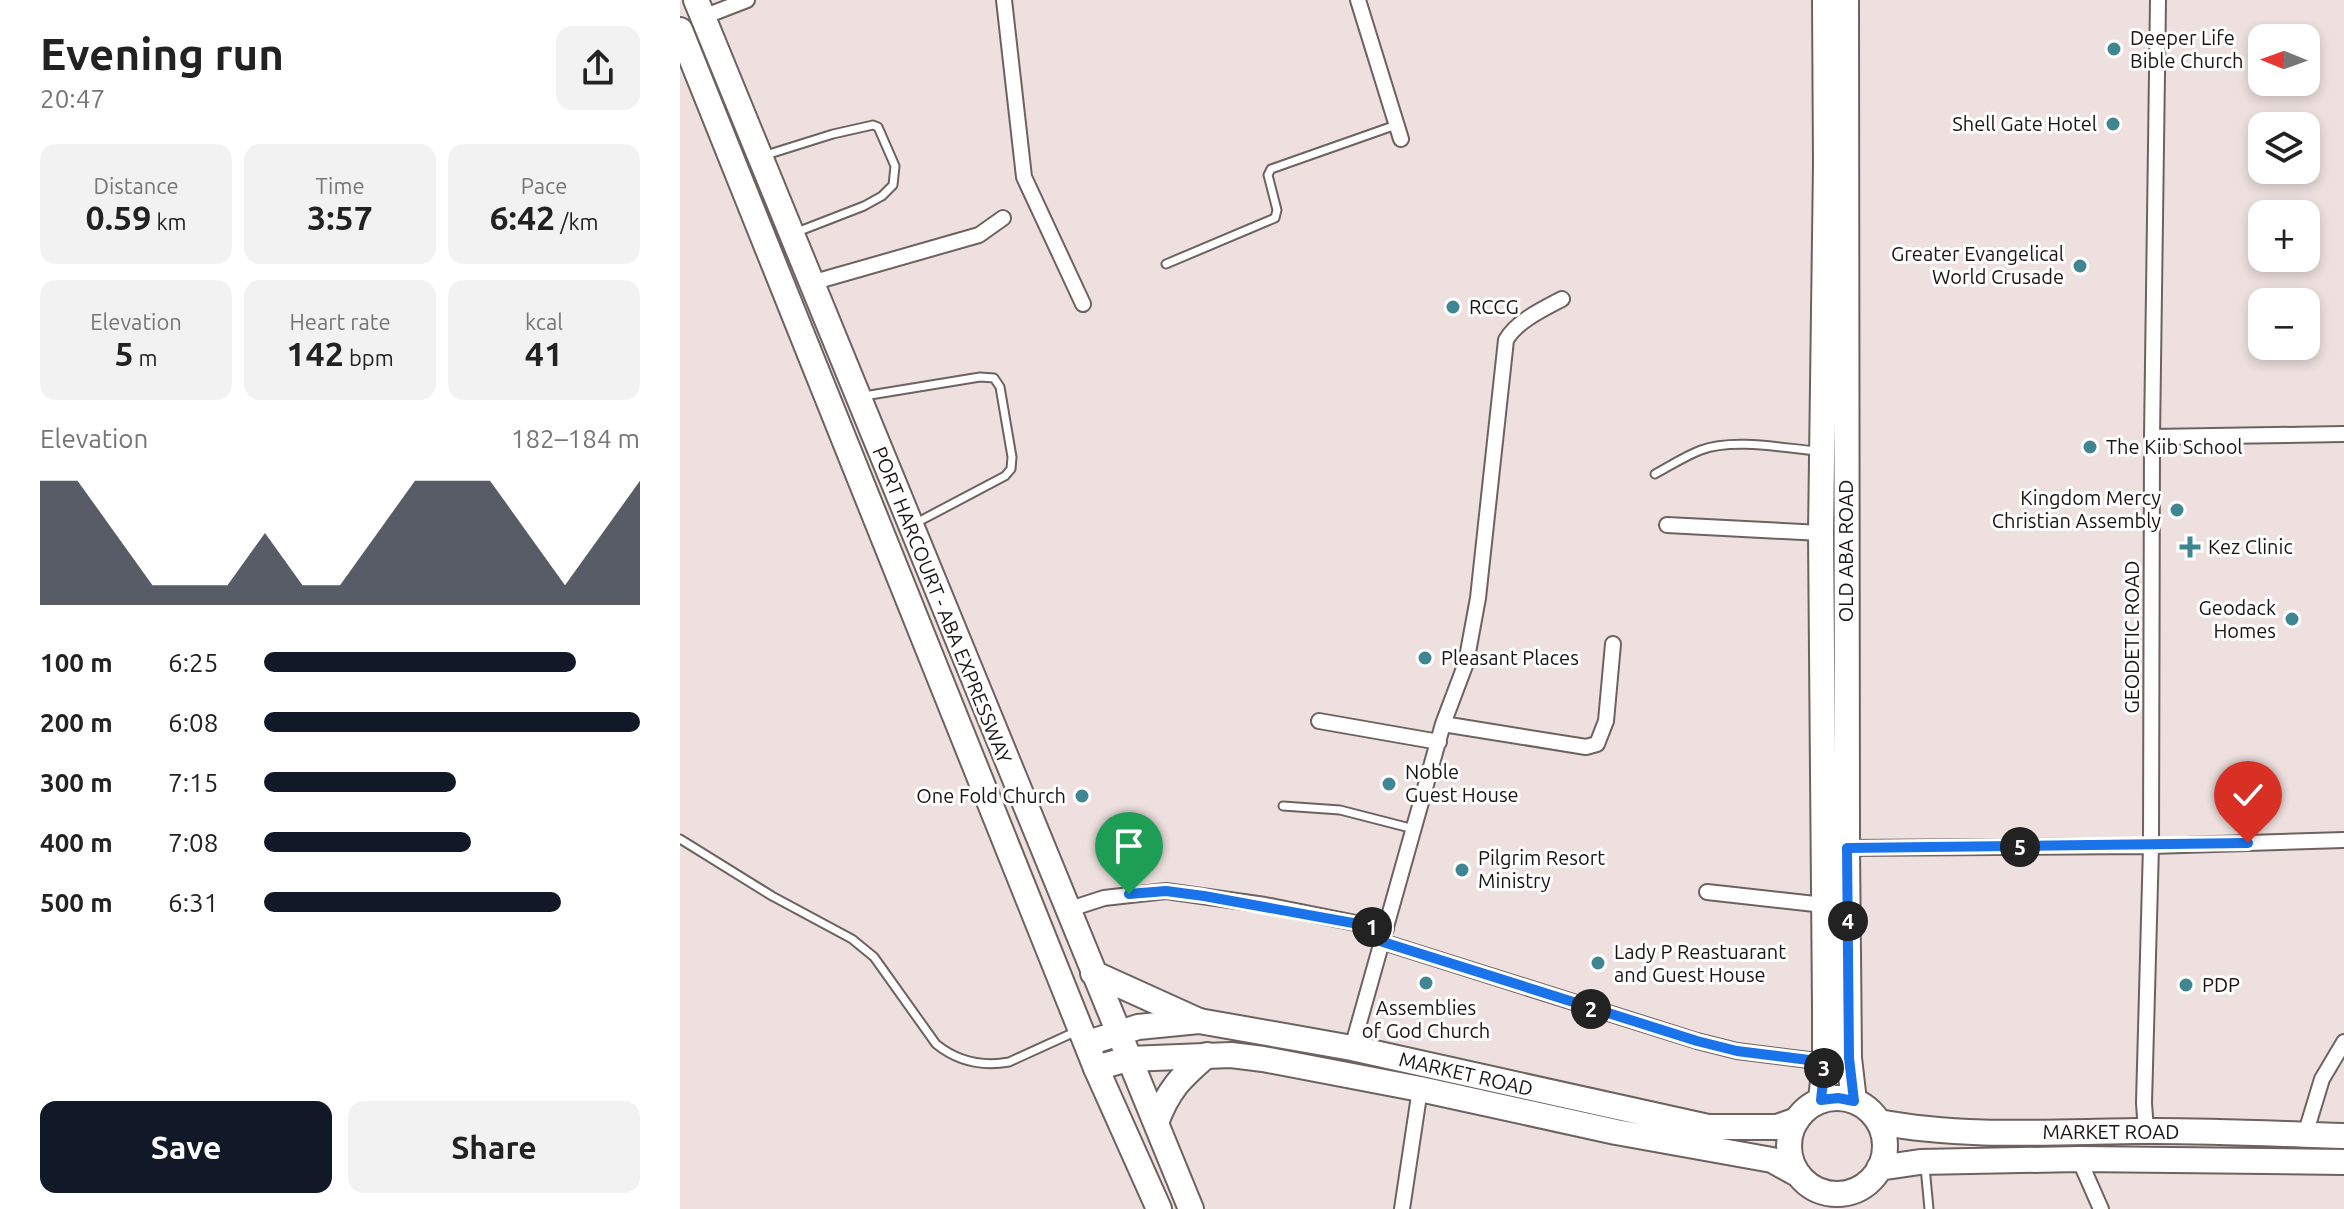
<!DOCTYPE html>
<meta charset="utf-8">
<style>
:root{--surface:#fff;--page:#f2f2f2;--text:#222;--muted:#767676;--accent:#111827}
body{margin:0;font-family:Ubuntu,sans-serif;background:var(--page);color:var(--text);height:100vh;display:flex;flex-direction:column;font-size:30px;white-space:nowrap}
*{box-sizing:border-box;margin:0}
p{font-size:26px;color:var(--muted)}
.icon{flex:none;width:44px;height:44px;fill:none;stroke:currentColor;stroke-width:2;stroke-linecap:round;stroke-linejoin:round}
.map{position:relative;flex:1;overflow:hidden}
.sheet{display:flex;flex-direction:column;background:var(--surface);width:680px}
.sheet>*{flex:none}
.needle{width:52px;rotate:271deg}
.buttons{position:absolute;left:1568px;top:24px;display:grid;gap:16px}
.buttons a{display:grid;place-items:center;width:72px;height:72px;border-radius:16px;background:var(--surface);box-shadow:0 4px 12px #0003;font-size:40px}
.pin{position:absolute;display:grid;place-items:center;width:68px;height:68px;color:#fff;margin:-82px -34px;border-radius:50% 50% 50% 0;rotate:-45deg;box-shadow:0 0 8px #0007}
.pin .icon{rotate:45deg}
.km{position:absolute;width:40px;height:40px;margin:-20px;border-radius:50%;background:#222;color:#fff;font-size:22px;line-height:40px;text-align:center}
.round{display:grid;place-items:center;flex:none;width:84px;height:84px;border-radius:16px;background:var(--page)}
.head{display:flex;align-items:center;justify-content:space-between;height:136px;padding:0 40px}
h1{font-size:44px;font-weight:700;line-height:60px}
.metrics{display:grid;grid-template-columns:repeat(3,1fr);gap:12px;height:136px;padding:8px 40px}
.metrics div{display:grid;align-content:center;border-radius:16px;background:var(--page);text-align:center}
.metrics b{font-size:34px;font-weight:700}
.metrics small{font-size:22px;font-weight:400}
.metrics p{font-size:22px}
.chart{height:224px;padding:16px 40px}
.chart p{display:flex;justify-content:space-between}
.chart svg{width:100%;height:144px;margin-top:8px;fill:var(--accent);opacity:.7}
.cta{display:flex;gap:16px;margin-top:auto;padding:16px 40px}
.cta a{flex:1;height:92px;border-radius:16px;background:var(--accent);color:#fff;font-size:32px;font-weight:700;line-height:92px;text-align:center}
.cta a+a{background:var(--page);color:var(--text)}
ul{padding:0 40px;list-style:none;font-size:26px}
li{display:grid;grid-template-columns:128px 96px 1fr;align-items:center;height:60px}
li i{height:20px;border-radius:10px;background:var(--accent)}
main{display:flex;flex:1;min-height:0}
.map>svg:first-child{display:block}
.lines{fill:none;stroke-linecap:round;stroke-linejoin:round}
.service-casing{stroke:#6d6260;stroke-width:11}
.minor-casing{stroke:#6d6260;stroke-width:18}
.primary-casing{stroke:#6d6260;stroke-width:28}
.trunk-casing{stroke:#6d6260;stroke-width:28}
.service{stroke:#fff;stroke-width:7}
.minor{stroke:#fff;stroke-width:14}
.primary{stroke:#fff;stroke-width:24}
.trunk{stroke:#fff;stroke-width:24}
.route-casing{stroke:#fff;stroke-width:16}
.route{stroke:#1a73e8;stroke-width:10}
.poi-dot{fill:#408592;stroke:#fff;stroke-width:3}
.labels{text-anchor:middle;stroke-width:6;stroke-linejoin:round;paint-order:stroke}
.poi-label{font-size:20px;fill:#1a1514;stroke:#fff;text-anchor:start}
.street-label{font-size:20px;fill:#1a1514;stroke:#fff}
</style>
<main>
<section class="sheet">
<div class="head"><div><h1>Evening run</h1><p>20:47</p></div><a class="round"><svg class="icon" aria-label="share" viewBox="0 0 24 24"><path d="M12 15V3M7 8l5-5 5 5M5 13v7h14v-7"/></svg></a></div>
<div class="metrics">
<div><p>Distance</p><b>0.59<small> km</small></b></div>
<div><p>Time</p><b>3:57</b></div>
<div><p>Pace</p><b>6:42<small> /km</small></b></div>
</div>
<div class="metrics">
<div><p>Elevation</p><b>5<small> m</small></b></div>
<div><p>Heart rate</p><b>142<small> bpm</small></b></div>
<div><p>kcal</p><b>41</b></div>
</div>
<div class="chart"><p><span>Elevation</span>182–184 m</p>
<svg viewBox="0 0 160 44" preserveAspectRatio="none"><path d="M0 44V6L10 6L20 22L30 38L40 38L50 38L60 22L70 38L80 38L90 22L100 6L110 6L120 6L130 22L140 38L150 22L160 6V44z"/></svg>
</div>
<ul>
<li><b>100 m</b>6:25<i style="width:83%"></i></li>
<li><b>200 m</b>6:08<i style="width:100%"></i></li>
<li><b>300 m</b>7:15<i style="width:51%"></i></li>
<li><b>400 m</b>7:08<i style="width:55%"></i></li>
<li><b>500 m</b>6:31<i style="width:79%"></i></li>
</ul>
<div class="cta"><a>Save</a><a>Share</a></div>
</section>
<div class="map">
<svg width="1664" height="1209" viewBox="0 0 1664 1209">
<rect width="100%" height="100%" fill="#ede0de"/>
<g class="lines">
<g class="service-casing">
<path id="service" d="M86,155L153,134L193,125L198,127L215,166L213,185L202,196L184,206L117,232
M486,264L595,218L597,210L588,175L591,169L716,125
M184,396L300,377L314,378L320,387L332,457L331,469L325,476L236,523
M975,474C990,466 1005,456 1021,450C1053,438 1103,448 1136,451
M603,806L660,810L734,829
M0,839L92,896L172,939L194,957L256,1044C277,1061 301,1067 329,1062L397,1031
M1245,1167L1249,1209"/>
</g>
<g class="minor-casing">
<path id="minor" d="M324,0L344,177L403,304
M678,0L721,139
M23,17L67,0
M131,283L299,235L323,218
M1472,437L1664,434
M987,525L1141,533
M639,721L759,742
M763,724L906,747L917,744L926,721L933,644
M1167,848L1471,846L1664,840
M1027,892L1144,905
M387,910L424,898L486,891L585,905L706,929
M703,942L1017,1041L1057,1051L1145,1062
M672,1048L763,724L786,663L798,598L826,340C837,321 863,309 882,299
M1466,1131L1464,1103L1471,846L1472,437L1478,0
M1625,1135L1642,1079L1664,1042
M1399,1159L1421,1209
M722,1209L740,1089"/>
</g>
<g class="primary-casing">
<path id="primary" d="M1166,0L1167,848L1169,1058L1174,1101
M408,1043L458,1027L519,1021L672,1048L1028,1127H1097L1117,1120
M416,1068L448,1059L551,1055L583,1059L740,1089L936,1132L1092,1160L1119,1175
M1109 1146a48 48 0 1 1 96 0a48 48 0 1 1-96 0Z
M1141,1100L1145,1062V1007L1141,533L1146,164L1145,0
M1199,1122C1283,1138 1370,1132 1456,1131C1525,1130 1595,1134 1664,1136
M1199,1168L1240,1162L1399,1159L1664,1162"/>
</g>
<g class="trunk-casing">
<path id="trunk" d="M16,0L511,1209
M0,30L416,1068L479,1209
M413,973L519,1021
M476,1123C488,1090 501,1077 527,1055"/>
</g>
<use href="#service" class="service"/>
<use href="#minor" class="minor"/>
<use href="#primary" class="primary"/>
<use href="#trunk" class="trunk"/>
</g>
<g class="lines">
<g class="route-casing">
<path id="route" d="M449,894L486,891L524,896L706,929L703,942L1017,1041L1057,1051L1145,1062L1141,1100L1158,1098L1174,1101L1169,1058L1167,848L1568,843"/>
</g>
<use href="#route" class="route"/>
</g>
<g class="poi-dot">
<circle cx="1434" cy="49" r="8"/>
<circle cx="1433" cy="124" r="8"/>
<circle cx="1400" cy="266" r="8"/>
<circle cx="773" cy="307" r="8"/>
<circle cx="1410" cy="447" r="8"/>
<circle cx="1497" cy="510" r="8"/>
<path d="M1506 535h8v8h8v8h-8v8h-8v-8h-8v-8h8z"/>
<circle cx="1612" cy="619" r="8"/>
<circle cx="745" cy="658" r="8"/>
<circle cx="709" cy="784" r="8"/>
<circle cx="402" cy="796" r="8"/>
<circle cx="782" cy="870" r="8"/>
<circle cx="918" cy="963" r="8"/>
<circle cx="746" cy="983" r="8"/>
<circle cx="1506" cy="985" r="8"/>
</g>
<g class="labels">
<g class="poi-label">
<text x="1450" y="45">Deeper Life<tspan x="1450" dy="23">Bible Church</tspan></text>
<text x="1417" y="131" text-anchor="end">Shell Gate Hotel</text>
<text x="1384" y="261" text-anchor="end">Greater Evangelical<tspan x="1384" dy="23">World Crusade</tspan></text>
<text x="789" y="314">RCCG</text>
<text x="1426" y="454">The Kiib School</text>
<text x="1481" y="505" text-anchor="end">Kingdom Mercy<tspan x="1481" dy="23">Christian Assembly</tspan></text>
<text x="1528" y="554">Kez Clinic</text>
<text x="1596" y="615" text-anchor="end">Geodack<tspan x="1596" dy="23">Homes</tspan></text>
<text x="761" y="665">Pleasant Places</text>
<text x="725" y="779">Noble<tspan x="725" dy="23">Guest House</tspan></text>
<text x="386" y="803" text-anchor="end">One Fold Church</text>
<text x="798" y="865">Pilgrim Resort<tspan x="798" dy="23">Ministry</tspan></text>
<text x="934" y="959">Lady P Reastuarant<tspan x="934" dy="23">and Guest House</tspan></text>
<text x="1522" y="992">PDP</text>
<text x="746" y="1015" text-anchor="middle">Assemblies<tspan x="746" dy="23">of God Church</tspan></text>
</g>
<g class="street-label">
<text transform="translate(1166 551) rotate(-90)" y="7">OLD ABA ROAD</text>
<text transform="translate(262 605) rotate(68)" y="7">PORT HARCOURT - ABA EXPRESSWAY</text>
<text transform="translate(1452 637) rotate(-90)" y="7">GEODETIC ROAD</text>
<text transform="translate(786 1074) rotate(13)" y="7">MARKET ROAD</text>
<text x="1431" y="1139">MARKET ROAD</text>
</g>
</g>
</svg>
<div class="buttons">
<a><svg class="needle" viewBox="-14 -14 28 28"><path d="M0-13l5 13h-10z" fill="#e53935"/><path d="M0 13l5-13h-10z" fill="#767676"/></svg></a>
<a><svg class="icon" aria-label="layers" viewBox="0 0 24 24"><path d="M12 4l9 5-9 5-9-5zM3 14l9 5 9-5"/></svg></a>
<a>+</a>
<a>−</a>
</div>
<div class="pin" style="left:449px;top:894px;background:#1e9e55"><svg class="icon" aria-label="arrive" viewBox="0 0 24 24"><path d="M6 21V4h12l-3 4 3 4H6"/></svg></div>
<div class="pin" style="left:1568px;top:843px;background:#d93025"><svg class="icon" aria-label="check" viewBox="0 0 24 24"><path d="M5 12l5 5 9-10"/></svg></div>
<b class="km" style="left:692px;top:927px">1</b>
<b class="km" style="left:911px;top:1009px">2</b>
<b class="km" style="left:1144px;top:1068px">3</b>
<b class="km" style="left:1168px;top:921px">4</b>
<b class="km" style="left:1340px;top:847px">5</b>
</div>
</main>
